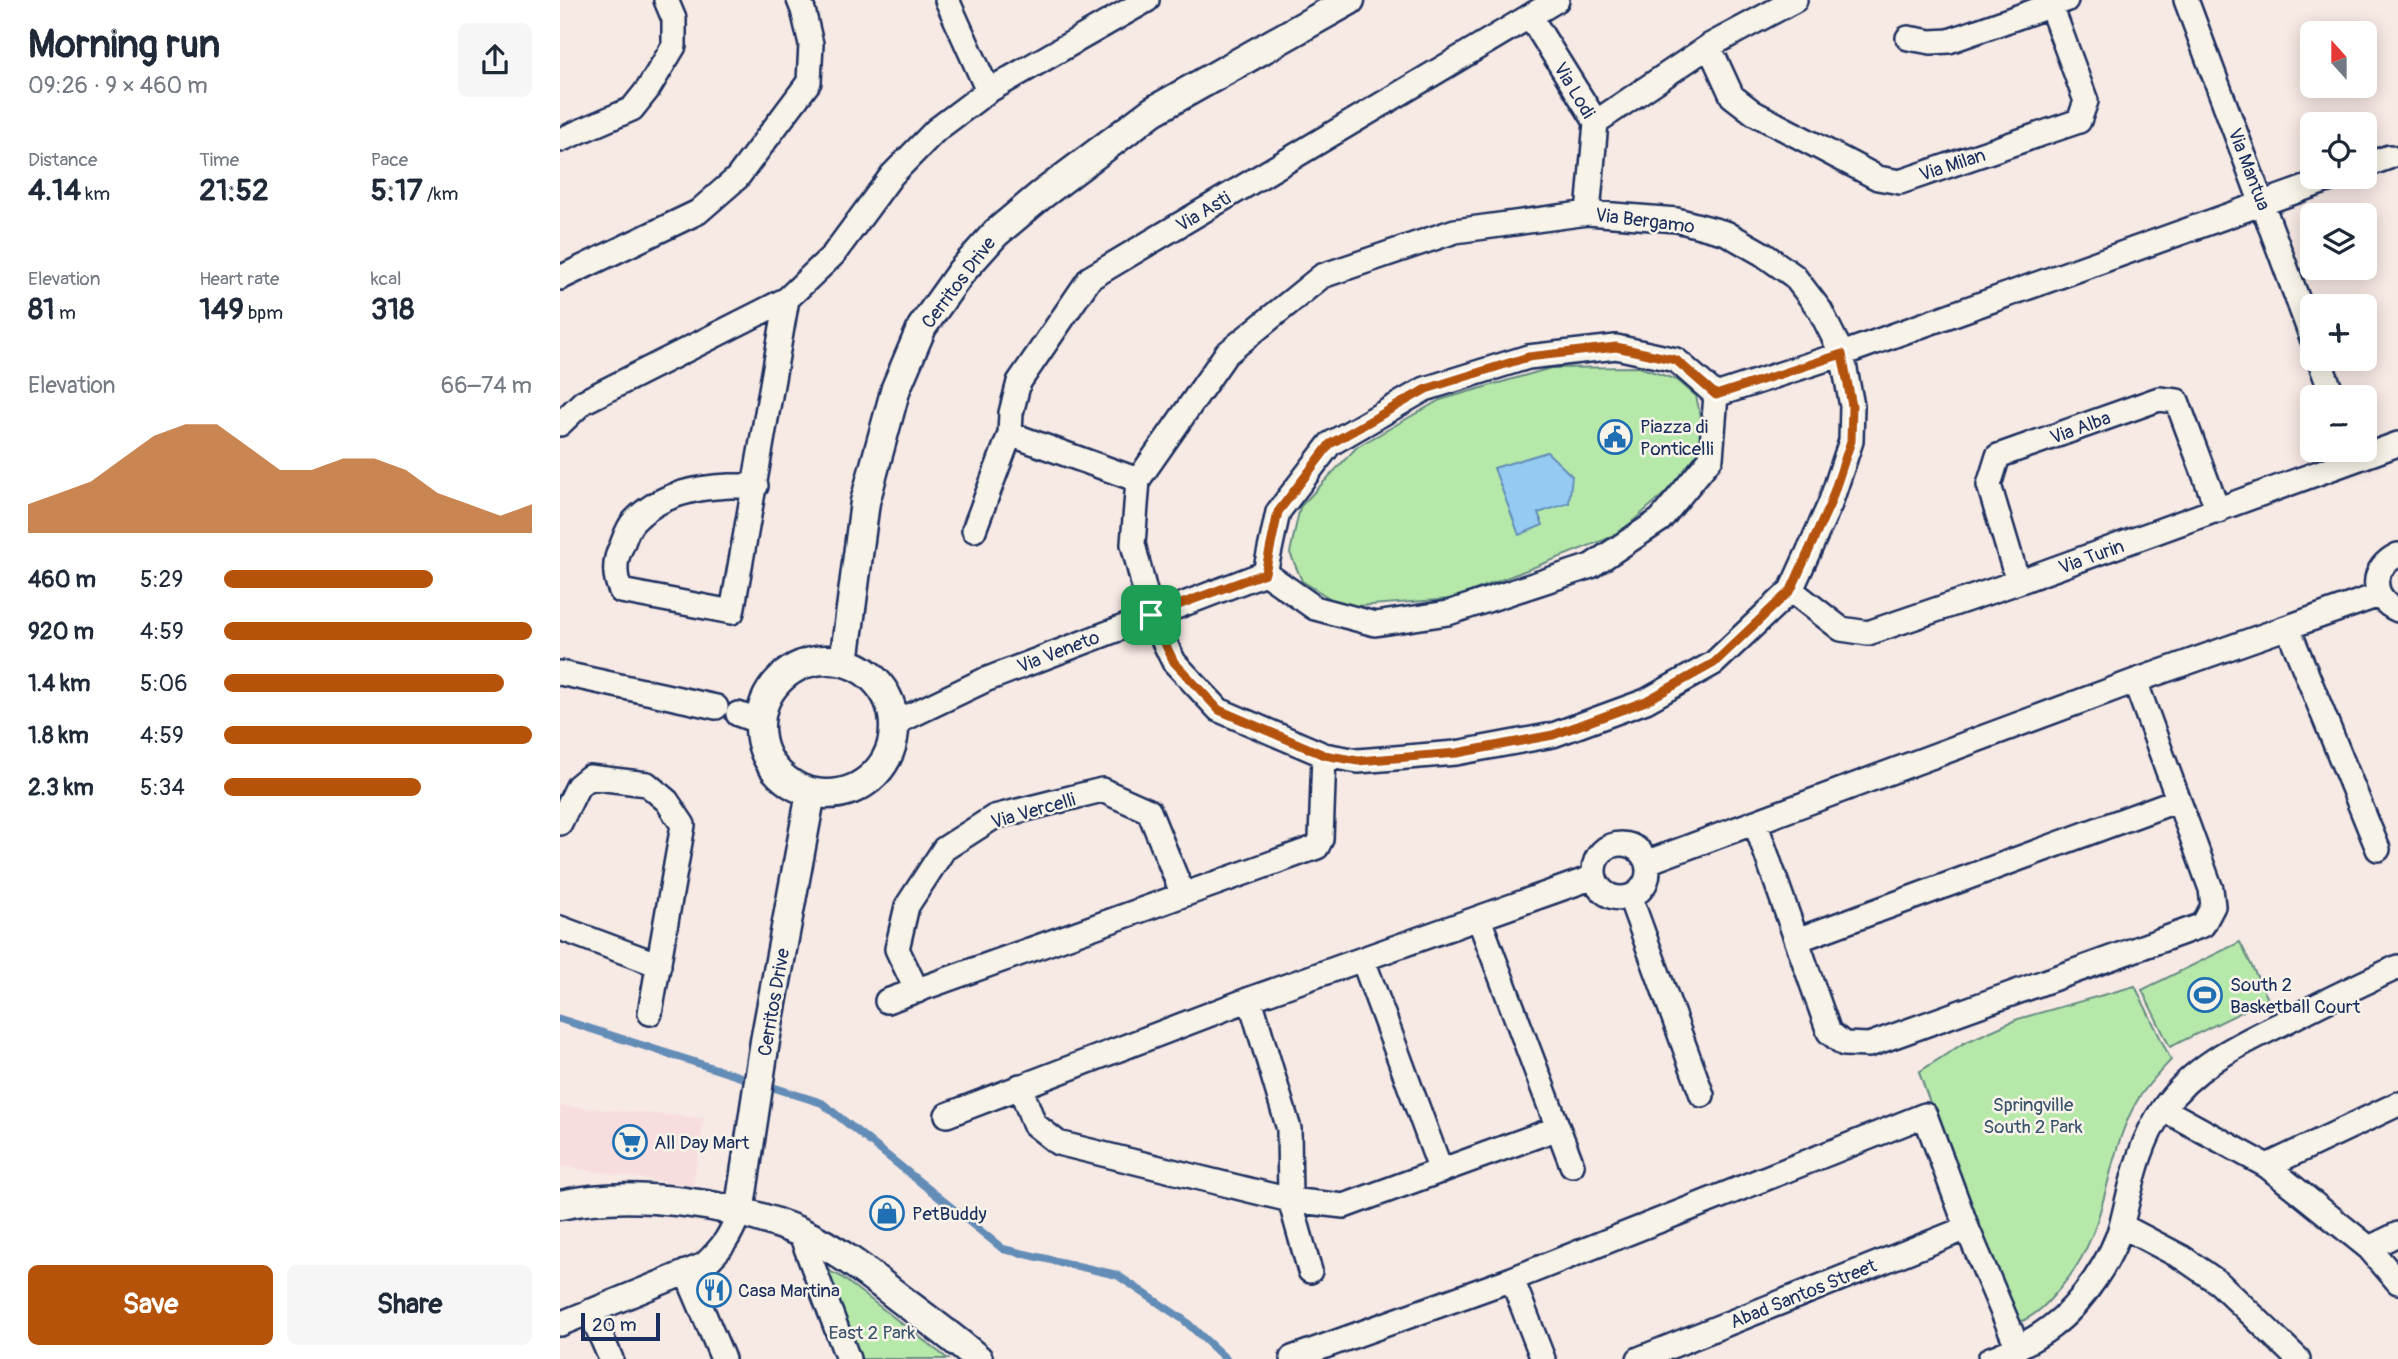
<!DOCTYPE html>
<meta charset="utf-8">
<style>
:root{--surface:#fff;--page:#f6f6f7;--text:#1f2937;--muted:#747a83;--accent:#b45309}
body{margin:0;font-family:Pangolin,sans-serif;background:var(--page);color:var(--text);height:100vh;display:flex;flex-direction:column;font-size:26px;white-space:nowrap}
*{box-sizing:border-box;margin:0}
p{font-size:23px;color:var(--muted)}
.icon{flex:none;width:38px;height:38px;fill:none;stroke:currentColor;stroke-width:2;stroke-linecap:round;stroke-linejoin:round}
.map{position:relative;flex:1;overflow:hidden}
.drawer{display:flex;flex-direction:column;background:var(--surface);width:560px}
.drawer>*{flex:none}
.needle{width:46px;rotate:339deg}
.fabs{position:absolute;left:1740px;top:21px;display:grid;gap:14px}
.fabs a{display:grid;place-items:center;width:77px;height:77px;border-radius:10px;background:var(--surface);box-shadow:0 4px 18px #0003;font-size:35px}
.scale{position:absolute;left:21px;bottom:18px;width:79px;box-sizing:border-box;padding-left:7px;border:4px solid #1b2f5e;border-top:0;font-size:19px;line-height:24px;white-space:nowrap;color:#1b2f5e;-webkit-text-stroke:5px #f7f3e8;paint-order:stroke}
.pin{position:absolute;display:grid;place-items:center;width:60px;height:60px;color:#fff;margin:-30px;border-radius:14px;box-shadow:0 4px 10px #0006}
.round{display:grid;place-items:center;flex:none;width:74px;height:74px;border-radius:10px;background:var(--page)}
.head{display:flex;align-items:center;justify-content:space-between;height:119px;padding:0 28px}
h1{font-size:38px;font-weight:700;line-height:52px}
.metrics{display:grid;grid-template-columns:repeat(3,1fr);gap:10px;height:119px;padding:7px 28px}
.metrics div{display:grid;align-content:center}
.metrics b{font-size:30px;font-weight:700}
.metrics small{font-size:19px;font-weight:400}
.metrics p{font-size:19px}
.chart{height:196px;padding:14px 28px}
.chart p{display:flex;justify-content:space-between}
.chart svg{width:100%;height:126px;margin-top:7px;fill:var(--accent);opacity:.7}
.action{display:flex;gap:14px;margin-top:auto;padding:14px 28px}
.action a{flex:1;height:80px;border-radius:10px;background:var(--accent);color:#fff;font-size:28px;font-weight:700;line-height:80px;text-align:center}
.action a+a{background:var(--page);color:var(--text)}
ul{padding:0 28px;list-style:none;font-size:23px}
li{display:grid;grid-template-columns:112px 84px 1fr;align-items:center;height:52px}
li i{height:18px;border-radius:9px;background:var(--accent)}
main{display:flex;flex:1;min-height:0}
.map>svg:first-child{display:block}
.built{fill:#f8dddf}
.green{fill:#b6e9a9;stroke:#688c84;stroke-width:2}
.water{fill:#95cbf3;stroke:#648db7;stroke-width:2}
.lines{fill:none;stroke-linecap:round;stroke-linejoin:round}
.stream{stroke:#648db7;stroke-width:8}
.minor-casing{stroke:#1b2f5e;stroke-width:28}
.tertiary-casing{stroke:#1b2f5e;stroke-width:33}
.minor{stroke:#f7f3e8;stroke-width:23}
.tertiary{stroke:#f7f3e8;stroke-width:28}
.route-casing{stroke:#fff;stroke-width:14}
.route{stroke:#b45309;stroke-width:9}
.labels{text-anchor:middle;stroke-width:5;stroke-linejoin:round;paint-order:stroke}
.street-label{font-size:19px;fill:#1b2f5e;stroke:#f7f3e8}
.poi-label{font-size:19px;fill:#1b2f5e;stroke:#f7f3e8;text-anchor:start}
.park-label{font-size:19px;fill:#3a546d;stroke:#f7f3e8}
</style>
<main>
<section class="drawer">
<div class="head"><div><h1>Morning run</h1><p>09:26 · 9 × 460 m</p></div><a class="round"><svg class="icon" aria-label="share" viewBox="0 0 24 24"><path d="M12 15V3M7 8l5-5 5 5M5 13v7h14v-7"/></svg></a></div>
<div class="metrics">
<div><p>Distance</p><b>4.14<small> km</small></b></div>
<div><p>Time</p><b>21:52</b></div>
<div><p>Pace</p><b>5:17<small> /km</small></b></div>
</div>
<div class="metrics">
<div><p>Elevation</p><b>81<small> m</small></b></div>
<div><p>Heart rate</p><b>149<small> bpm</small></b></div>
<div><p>kcal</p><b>318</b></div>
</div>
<div class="chart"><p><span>Elevation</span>66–74 m</p>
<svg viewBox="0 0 160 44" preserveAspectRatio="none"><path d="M0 44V34L10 30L20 26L30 18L40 10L50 6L60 6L70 14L80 22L90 22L100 18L110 18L120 22L130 30L140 34L150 38L160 34V44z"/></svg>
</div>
<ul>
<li><b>460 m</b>5:29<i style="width:68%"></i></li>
<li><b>920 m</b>4:59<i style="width:100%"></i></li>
<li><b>1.4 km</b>5:06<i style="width:91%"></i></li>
<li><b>1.8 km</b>4:59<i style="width:100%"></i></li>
<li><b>2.3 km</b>5:34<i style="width:64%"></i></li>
</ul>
<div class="action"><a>Save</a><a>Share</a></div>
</section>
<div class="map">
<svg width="1838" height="1359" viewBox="0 0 1838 1359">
<rect width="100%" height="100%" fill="#f7e9e4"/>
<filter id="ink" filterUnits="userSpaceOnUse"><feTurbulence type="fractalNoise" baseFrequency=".0143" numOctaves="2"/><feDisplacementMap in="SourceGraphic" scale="14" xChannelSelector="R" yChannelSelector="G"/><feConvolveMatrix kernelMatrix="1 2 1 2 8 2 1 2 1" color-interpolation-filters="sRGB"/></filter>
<g filter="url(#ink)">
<path class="built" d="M0,1106L144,1118L133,1186L0,1166Z"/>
<path class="green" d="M1079,367L1117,380L1136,396L1145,436L1129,472L1057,535L892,599L784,607L742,581L730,553L740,507L797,447L880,400L991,368Z
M1680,942L1708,999L1610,1047L1582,990Z
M1575,986L1611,1060C1600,1072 1586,1086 1577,1101C1542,1161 1551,1230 1501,1287C1485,1306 1479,1313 1457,1324L1411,1217L1359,1072L1404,1043L1458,1019Z
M258,1266L280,1276L388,1359H295Z"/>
<path class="water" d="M987,452L1012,476L1009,503L978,513L983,525L959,535L934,468Z"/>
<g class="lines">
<path class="stream" d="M0,1019L262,1103L443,1249L557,1275L624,1320L666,1359"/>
<g class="minor-casing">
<path id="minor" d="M387,0L428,91
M1626,0L1752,338
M970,16L1036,122L1028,213
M1348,38L1371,42L1389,41L1506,0
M1149,46L1172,96L1194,113L1318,178L1340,182L1519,121L1526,101L1491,6
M1036,122L1149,46L1235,0
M0,140L72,109L88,89L114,46V19L106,0
M1804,166L1829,157
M1028,213L1117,220L1166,233L1203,254L1234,276L1260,310L1282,354L1292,406L1291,441L1270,504L1231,590L1154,663L1086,701L993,735L896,753L798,761L764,755L659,710L614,662L591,615L573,544L578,480L666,354L762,276L895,231Z
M0,278L138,212L177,178L249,82L251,44L243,10L239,0
M1056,347L1116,360L1156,395L1151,458L1100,520L1031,566L888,613L815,624L755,608L705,573L718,512L770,444L865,389L968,357Z
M1759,359L1773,397
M1156,395L1282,354L1776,177
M0,424L23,402L227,299L273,255L332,175L376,130L428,91L587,0
M450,434L578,480
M196,486C153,485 106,488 74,521C68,527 65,537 62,545C54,560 54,576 61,591L172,612L227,299
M414,530L450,434L451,413L459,382L530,278L997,0
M1838,555C1810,568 1809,597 1838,610
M1458,582L1429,485L1438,456L1599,399L1617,401L1658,511
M1231,590L1281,629L1308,633L1458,582L1838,444
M1728,628L1818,849
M0,673L156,707
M178,714L200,722
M335,723L425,680L705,573
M1195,822L1269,1032L1284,1044L1309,1045L1643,925L1653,906L1651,889L1575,681
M0,823L18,786L29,777L87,784L107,801L123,825L90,1013
M1034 871a27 27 0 1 1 54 0a27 27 0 1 1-54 0Z
M1088,862L1575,681L1819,595
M1070,897L1142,1095
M919,919L1012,1165
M0,928L99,965
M1237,940L1618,800
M803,960L881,1171
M357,991L337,949L347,906L384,849L434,817L542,790L589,811L623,895
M690,999L729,1129L730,1200L750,1271
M327,1001L757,847L761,839L764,755
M460,1086L474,1124L498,1143L730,1200L784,1206L998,1128
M1603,1109L1707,1166L1809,1248L1838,1282
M387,1115L690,999L1034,877
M1707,1166L1838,1104
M1562,1226L1623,1258L1659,1283L1738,1359
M240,1232L288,1359
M1809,1248L1838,1234
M126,1272L163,1359
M952,1279L983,1359
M30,1311L51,1359
M0,1324L144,1265C163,1247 170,1237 179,1213
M732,1358L952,1279L1365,1115L1407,1228L1458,1348
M1079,1359L1407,1228
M1430,1359C1451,1351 1473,1341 1491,1327C1521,1305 1553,1258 1562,1223C1572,1183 1579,1143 1603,1109C1633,1066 1678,1045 1723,1023C1761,1003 1799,985 1838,967"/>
</g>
<g class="tertiary-casing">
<path id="tertiary" d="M200 727a67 67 0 1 1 134 0a67 67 0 1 1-134 0Z
M284,662L305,502L336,388L362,327L401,272L436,233L480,196L593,111L790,0
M0,1205C72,1189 173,1203 240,1232C278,1249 310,1275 342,1300C367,1319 394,1338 418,1359
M179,1213L205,1041L251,793"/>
</g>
<use href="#minor" class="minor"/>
<use href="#tertiary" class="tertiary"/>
</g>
</g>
<g class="lines" filter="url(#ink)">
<g class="route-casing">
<path id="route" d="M1056,347L1116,360L1156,395L1282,354L1292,406L1291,441L1270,504L1231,590L1154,663L1086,701L993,735L897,753L798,761L764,755L659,710L614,662L591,615L705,573L718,512L770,444L866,389L968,357Z"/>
</g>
<use href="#route" class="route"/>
</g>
<defs>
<g id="civic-ring" transform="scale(1.75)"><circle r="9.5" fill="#f7f3e8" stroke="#1f6fb2" stroke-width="1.5"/><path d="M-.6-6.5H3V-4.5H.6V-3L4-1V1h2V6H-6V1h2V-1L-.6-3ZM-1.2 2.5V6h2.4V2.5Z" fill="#1f6fb2"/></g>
<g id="stadium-ring" transform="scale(1.75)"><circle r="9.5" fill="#f7f3e8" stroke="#1f6fb2" stroke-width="1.5"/><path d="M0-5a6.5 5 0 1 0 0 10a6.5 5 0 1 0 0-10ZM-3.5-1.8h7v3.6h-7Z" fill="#1f6fb2"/></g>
<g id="supermarket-ring" transform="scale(1.75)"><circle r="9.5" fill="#f7f3e8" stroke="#1f6fb2" stroke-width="1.5"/><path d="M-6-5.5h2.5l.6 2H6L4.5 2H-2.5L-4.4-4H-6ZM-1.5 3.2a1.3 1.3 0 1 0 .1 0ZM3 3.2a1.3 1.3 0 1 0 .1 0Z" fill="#1f6fb2"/></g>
<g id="shop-ring" transform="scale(1.75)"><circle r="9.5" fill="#f7f3e8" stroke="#1f6fb2" stroke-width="1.5"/><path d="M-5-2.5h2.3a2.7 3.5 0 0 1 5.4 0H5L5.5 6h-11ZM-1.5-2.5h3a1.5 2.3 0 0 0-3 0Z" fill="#1f6fb2"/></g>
<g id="restaurant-ring" transform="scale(1.75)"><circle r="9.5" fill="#f7f3e8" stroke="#1f6fb2" stroke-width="1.5"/><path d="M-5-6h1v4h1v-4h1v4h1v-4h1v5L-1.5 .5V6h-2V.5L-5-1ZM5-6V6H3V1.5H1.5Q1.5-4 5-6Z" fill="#1f6fb2"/></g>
</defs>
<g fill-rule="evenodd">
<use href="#civic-ring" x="1055" y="437"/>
<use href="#stadium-ring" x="1645" y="995"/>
<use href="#supermarket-ring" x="70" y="1142"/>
<use href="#shop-ring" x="327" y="1213"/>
<use href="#restaurant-ring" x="154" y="1290"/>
</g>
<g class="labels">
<g class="street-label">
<text transform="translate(1015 90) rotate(59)" y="7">Via Lodi</text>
<text transform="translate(1392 164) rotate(-18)" y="7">Via Milan</text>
<text transform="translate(1690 169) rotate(69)" y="7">Via Mantua</text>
<text transform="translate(643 211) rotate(-31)" y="7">Via Asti</text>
<text transform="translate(1085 220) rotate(7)" y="7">Via Bergamo</text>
<text transform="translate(398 282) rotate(-53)" y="7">Cerritos Drive</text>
<text transform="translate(1520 427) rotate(-20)" y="7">Via Alba</text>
<text transform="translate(1531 556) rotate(-20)" y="7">Via Turin</text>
<text transform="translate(498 651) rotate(-21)" y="7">Via Veneto</text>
<text transform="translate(473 810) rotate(-16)" y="7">Via Vercelli</text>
<text transform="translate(213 1002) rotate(-80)" y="7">Cerritos Drive</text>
<text transform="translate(1243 1293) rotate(-22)" y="7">Abad Santos Street</text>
</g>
<g class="poi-label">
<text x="1080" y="433">Piazza di<tspan x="1080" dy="22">Ponticelli</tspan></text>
<text x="1670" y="991">South 2<tspan x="1670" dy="22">Basketball Court</tspan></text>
<text x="94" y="1149">All Day Mart</text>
<text x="352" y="1220">PetBuddy</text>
<text x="178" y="1297">Casa Martina</text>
</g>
<g class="park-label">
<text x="1473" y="1111">Springville<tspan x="1473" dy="22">South 2 Park</tspan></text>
<text x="312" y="1339">East 2 Park</text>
</g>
</g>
</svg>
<div class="fabs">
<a><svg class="needle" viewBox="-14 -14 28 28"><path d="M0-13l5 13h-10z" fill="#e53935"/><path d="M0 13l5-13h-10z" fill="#747a83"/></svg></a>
<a><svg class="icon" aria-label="locate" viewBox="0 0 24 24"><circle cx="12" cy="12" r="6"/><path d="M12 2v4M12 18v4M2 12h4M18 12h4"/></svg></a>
<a><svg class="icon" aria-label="layers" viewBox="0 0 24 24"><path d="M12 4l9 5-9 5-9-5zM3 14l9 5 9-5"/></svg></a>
<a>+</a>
<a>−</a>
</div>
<div class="scale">20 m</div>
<div class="pin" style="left:591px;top:615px;background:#1e9e55"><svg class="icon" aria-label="arrive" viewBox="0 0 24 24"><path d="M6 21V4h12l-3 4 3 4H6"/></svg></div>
</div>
</main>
